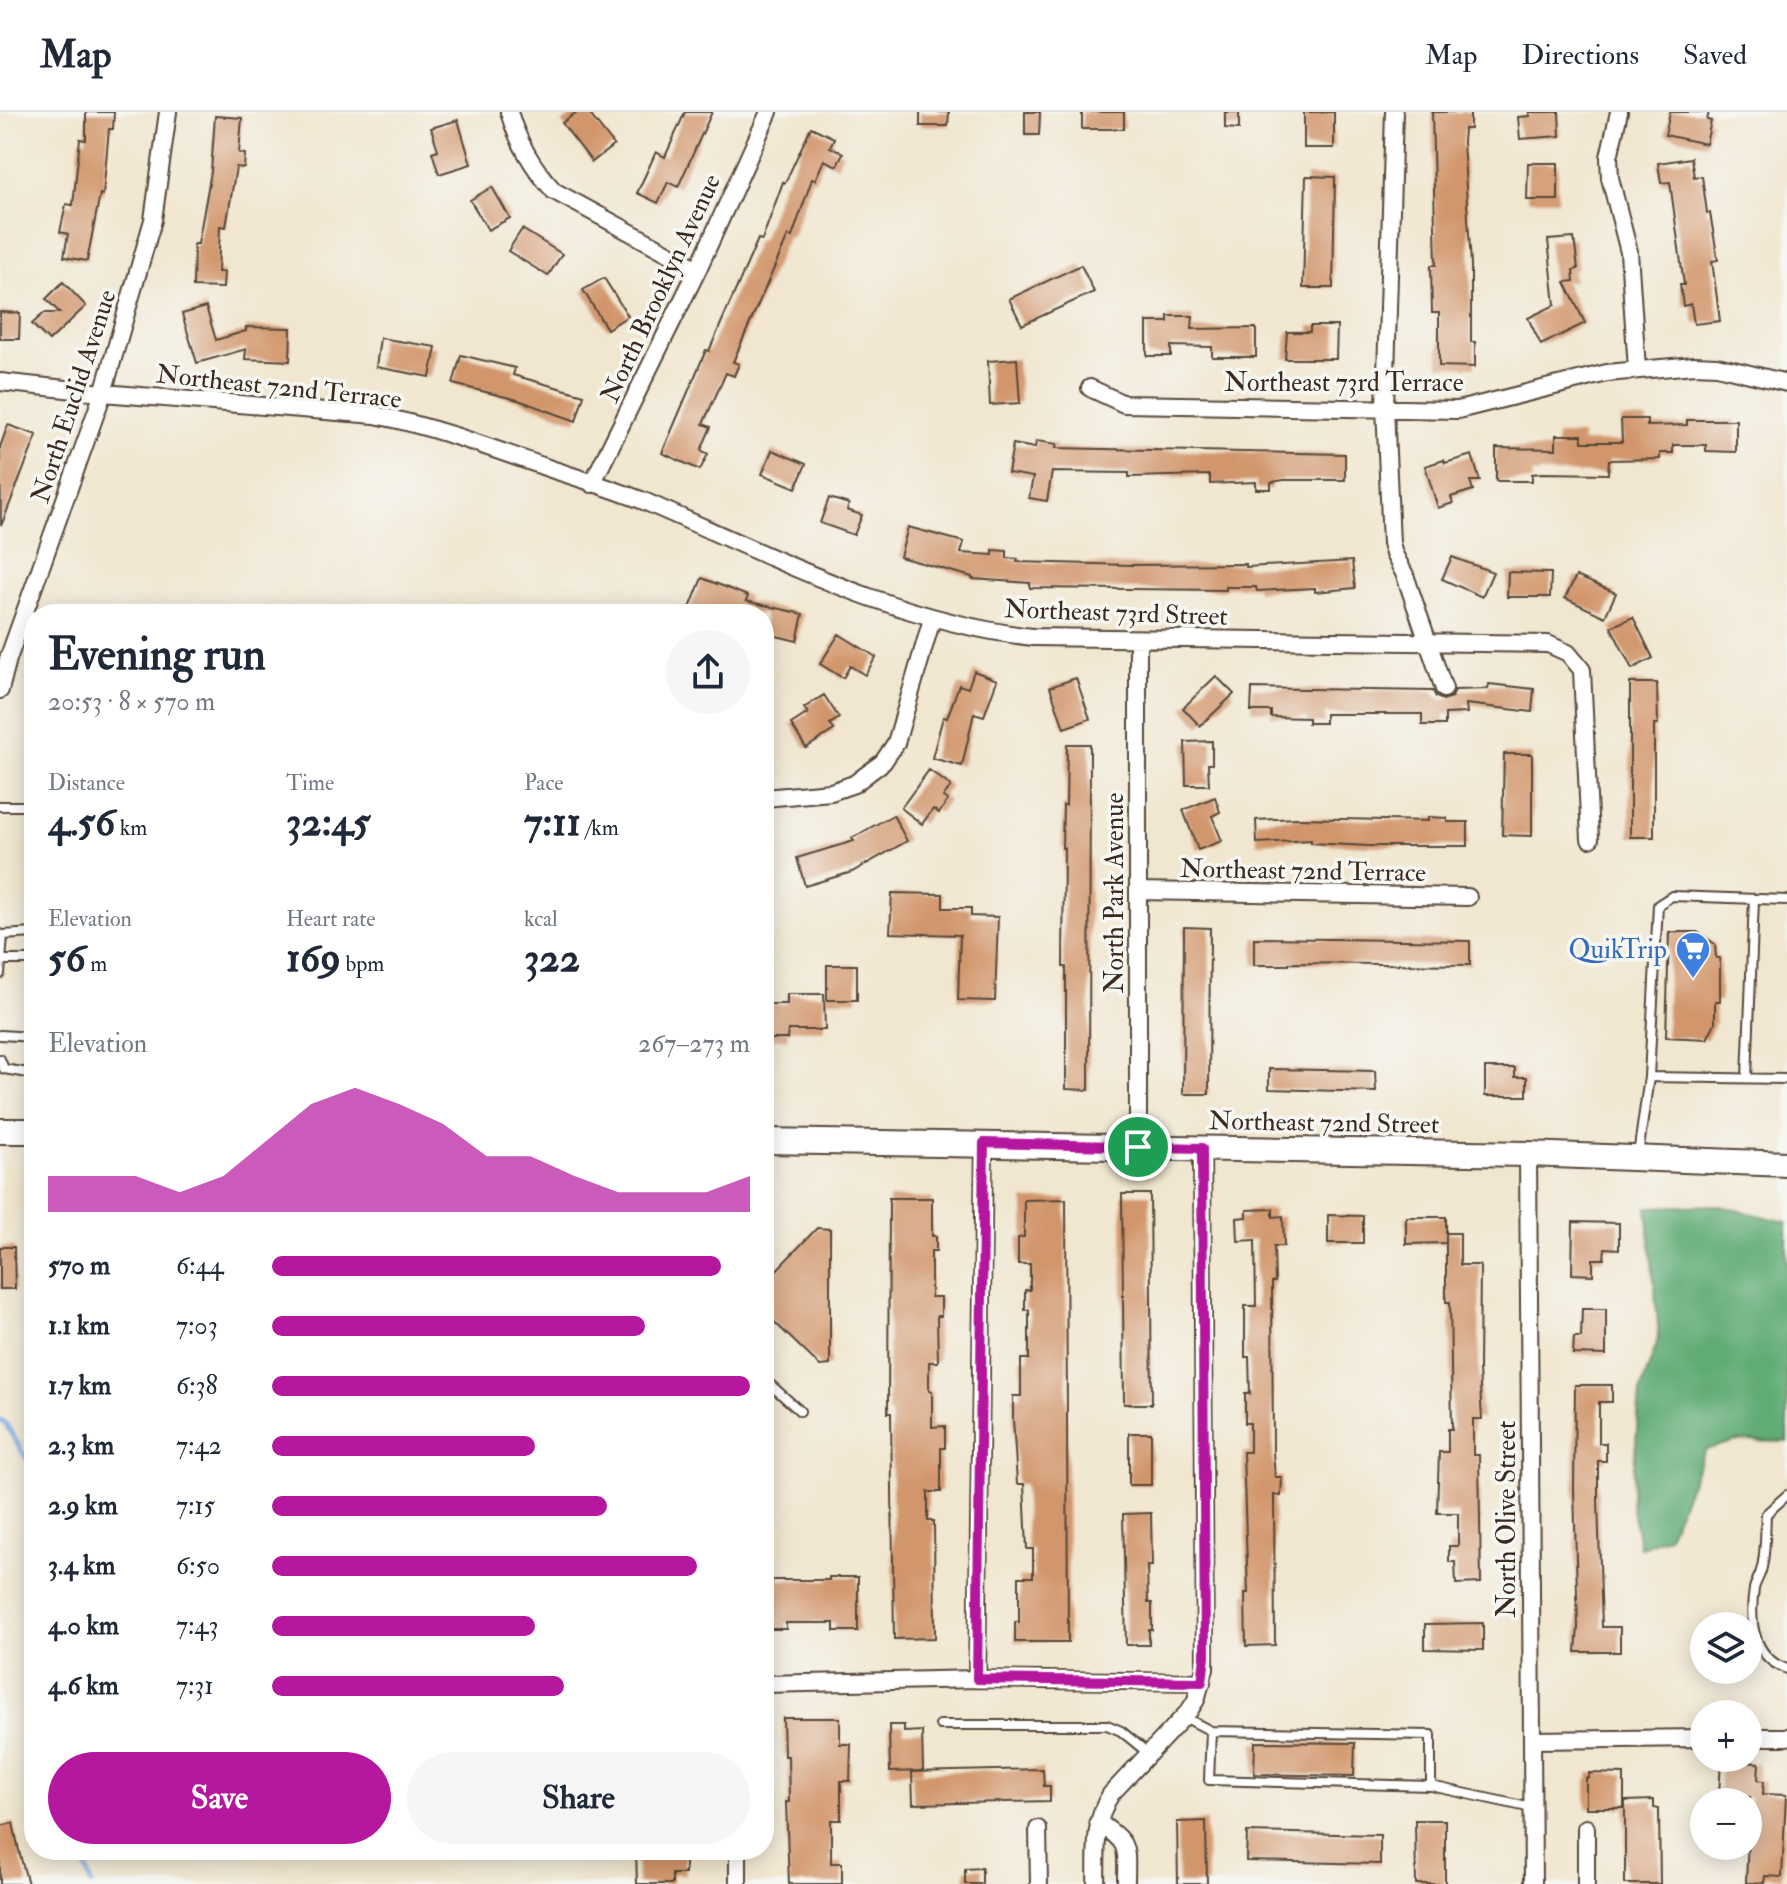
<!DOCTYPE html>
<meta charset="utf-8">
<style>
:root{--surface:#fff;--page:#f6f6f7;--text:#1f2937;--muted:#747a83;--line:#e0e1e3;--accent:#b5179e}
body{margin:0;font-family:"IM FELL Double Pica",serif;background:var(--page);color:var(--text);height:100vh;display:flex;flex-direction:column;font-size:30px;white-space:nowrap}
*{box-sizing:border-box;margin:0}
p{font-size:26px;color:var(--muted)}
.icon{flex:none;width:44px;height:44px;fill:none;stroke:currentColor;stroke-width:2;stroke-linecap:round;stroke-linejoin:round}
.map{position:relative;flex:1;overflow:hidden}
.drawer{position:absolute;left:24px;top:492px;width:750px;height:1256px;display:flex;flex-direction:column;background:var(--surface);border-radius:32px;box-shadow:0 4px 20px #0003}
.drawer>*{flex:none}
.fabs{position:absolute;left:1690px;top:1500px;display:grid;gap:16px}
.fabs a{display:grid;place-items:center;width:72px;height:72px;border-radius:50%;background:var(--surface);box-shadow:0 4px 20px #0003;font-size:40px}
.pin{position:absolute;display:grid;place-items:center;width:68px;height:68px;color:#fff;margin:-34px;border:4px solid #fff;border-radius:50%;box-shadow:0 2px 8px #0007}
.round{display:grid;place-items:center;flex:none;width:84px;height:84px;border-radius:42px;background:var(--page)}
.head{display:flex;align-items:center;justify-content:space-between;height:136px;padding:0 24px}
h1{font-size:44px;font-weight:700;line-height:60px}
.metrics{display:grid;grid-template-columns:repeat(3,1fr);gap:12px;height:136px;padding:8px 24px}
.metrics div{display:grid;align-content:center}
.metrics b{font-size:40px;font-weight:700}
.metrics small{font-size:22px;font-weight:400}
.metrics p{font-size:22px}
.chart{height:224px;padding:16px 24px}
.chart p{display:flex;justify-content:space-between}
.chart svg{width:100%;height:144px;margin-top:8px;fill:var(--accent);opacity:.7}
.primary-button{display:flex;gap:16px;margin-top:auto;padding:16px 24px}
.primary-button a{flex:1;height:92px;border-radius:48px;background:var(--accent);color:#fff;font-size:32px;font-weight:700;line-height:92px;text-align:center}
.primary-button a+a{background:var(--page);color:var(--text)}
ul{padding:0 24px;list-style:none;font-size:26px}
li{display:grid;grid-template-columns:128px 96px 1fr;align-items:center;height:60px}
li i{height:20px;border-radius:10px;background:var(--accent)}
header{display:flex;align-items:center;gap:48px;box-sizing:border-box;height:112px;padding:0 40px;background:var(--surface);border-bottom:2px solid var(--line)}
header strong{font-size:38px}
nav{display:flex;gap:44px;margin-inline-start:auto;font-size:28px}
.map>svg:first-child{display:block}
.forest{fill:#61ac76;stroke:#4e6b4a;stroke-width:2}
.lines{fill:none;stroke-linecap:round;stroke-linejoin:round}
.stream{stroke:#78a8e3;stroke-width:5}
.building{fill:#d2966c}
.service-casing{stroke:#564639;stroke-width:12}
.minor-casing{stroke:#564639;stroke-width:20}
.secondary-casing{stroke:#564639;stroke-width:28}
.service{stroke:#fff;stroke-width:8}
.minor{stroke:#fff;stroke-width:16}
.secondary{stroke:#fff;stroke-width:24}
.route-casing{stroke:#fff;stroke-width:16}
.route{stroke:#b5179e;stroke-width:10}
.labels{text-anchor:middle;stroke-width:7;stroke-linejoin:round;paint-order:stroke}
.street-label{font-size:26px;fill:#3b2a1e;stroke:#f6f6f2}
.shop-label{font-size:26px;fill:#366cbe;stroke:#f6f6f2;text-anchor:end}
</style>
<header>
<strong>Map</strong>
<nav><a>Map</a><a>Directions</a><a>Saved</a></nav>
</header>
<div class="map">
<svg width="1787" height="1772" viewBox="0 0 1787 1772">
<rect width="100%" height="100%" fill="#f6f6f2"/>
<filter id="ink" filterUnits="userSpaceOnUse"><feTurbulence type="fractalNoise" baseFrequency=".0125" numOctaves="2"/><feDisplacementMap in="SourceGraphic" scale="16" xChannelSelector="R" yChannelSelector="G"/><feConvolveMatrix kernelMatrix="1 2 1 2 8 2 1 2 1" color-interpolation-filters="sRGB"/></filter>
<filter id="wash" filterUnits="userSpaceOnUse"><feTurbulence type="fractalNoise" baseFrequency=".006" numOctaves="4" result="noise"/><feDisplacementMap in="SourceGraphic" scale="32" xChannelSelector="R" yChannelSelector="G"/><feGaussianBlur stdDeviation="1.8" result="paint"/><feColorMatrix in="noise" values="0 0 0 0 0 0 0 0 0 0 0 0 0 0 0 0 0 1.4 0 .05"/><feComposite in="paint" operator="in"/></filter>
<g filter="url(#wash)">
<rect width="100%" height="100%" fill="#f1e6cf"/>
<path class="forest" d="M1716,1093L1787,1110V1330L1737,1329L1705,1338L1668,1424L1640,1436L1631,1393L1640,1280L1659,1225L1647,1095Z"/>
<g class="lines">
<path class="stream" d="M0,1308L5,1311L34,1359
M81,1738L91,1772"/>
</g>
<g id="blocks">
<path class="building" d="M86,0H114L113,17H109L103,83L100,82L87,149L64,145L68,122L60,120L66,92L73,93L80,27L86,28Z
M577,0H588L614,33L592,50L562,11Z
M685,0H712L678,75L668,70L658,91L637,81L656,40L665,45Z
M920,0H949L948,14H920Z
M1025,0H1040L1039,23H1025Z
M1082,0H1124V17H1082Z
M1225,0H1239V17L1225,16Z
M1304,0H1334V36H1304Z
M1432,0H1470V17H1464L1463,30L1471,152V230H1475V255L1439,254V201H1432L1431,153H1436Z
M1529,0H1559L1560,24L1520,27L1518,5L1530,4Z
M1670,0H1709L1707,8L1711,9L1706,32L1665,23Z
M215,4L242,6L239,41L245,42L244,56L236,55L226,115L220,114L218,160H224L223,176L193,175L194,132H198L211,60Z
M458,8L471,52L439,62L432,40L438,38L431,16Z
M811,15L834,26L830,35L843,41L837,54L824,48L815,68L812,67L792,125L788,124L733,250L739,252L734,264L726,261L703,312L711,315L701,338L708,342L700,358L662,341L706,238L709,239L758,127L762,128L783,70L785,71Z
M1691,46L1694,65L1702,64L1707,101H1710L1718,148L1712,149L1720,209L1694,212L1691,192L1683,194L1680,173H1684L1670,70L1661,71L1658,51Z
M1528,51H1558V88H1527Z
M1306,64L1335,65L1333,176H1303Z
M492,75L510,106L488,118L470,88Z
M522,117L562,142L548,164L508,139Z
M1574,126L1578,157L1573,158L1574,169L1565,170L1585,211L1541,233L1528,206L1555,193L1548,128Z
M1081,153L1094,180L1022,213L1009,187Z
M604,166L628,204L607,217L583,178Z
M63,170L86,194L49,229L32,212L44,201H60L46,187Z
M206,195L216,228L246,219V215L291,216L290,249L245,247L246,237L197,251L182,202Z
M0,200L20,201L19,227H0Z
M1168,204H1193L1192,217L1256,216V245H1212V235L1171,234V244H1147V210H1168Z
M1310,214H1337L1336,247H1285L1287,220H1310Z
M380,226L436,235L430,265L376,255Z
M461,243L515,256L513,263L584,283L576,309L518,288L453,272Z
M1017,247L1020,291L990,293L988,249Z
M1621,307H1647V314L1687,313V308H1736V340L1706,339V333H1673V341H1660V347L1609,348L1608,362L1542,361L1532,362V369H1496V336L1556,337V323H1582V330H1622Z
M8,313L37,323L1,414L0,335Z
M1036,329L1057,332L1056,336L1345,342V368H1284L1271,370V377H1256V370L1210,372V363L1129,365V361L1052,360L1047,389L1029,386L1033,365L1008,361L1013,332L1035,336Z
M772,338L806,352L796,376L762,362Z
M1472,343L1480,369H1470L1473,378L1451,385L1453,391L1438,396L1425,354L1444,348L1445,351Z
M829,386L849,392L847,398L862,403L854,423L820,411Z
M908,415L964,430L961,441L993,443V438L1007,439V446L1018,447L1017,450L1132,453L1246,452V455L1352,449L1355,476L1315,480V476L1257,479L1256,475H1226V478L1030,476V471L972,467V465L900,445Z
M1452,445L1493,460L1482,485L1442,467Z
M1508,460L1551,461L1550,485H1507Z
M1576,464L1616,481L1605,505L1565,486Z
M702,466L748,484L746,489L803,502L797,529L764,521V502H706L690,496Z
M1633,505L1653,546L1632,557L1611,515Z
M839,522L876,545L865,563L850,554L843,566L820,552Z
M974,559L997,568L984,604L974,601L962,654L932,646L943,605L947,606L959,573L968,576Z
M1216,564L1234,582L1200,614L1183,596Z
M1076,566L1090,607L1064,616L1050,575Z
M1630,571H1657L1658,612H1654V725H1630Z
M1489,572L1534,577L1532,600L1466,592L1467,601L1445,602V613H1422V602H1325V611H1308V606L1271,605V599H1251L1252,576L1433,579L1436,585L1443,588L1452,585L1455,578L1488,577Z
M824,583L839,606L830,612L834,618L806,636L791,612L808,601L804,596Z
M1212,629V652H1208L1209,673H1186L1185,630Z
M1067,632H1090L1089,978L1066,977V855H1063L1064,736H1062L1063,693H1066Z
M1504,642H1532V724L1502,723Z
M929,658L951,674L943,685L948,688L939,701L933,697L922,712L901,696Z
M1215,685L1220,700L1212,704L1222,729L1198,738L1183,698Z
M893,703L907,729L852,760L805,774L797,746L854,729L852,726Z
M1428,705L1447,706V710H1468V734H1369L1311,731V728L1257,731L1256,708L1298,706L1428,709Z
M892,781L943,782V796H971V804L998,805L995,889L958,888L960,823L890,821Z
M1184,815L1210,816L1209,982H1183Z
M1669,820H1697L1715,832L1716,846H1720V889H1715V911L1707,927L1666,925Z
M1254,826L1470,829V853L1289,851V853H1254Z
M827,853H857V888H827Z
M787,882H824L825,918H788L787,927H764V892H787Z
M1485,956H1515V965H1527V984H1485Z
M1269,957L1375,959L1376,980L1269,977Z
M1122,1082H1150L1152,1292H1124Z
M889,1086H932V1124H936V1139H931V1185H941V1204H937L938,1250H929V1279H932V1315L945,1314V1336H941V1380H928V1409H934L935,1526L894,1527L891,1301H888Z
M1066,1087L1068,1530H1015V1510H1019V1465H1033V1437H1027L1024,1372H1017L1013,1306V1284H1021V1247H1029V1198H1025V1178H1030V1152H1018V1126L1024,1125V1088Z
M1273,1097V1105L1283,1104L1284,1134H1274L1275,1170H1272L1273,1340L1275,1365H1282L1281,1384L1274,1383L1275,1533L1246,1534L1245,1481H1248L1243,1340H1250V1311H1245V1282H1250L1249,1245H1245V1194H1256L1255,1128L1238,1129L1237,1106L1247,1105V1098Z
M1328,1103L1363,1104V1131H1328Z
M1406,1105H1446V1131L1406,1132Z
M1573,1110L1619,1111V1137L1605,1136L1604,1147H1593V1163L1572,1162Z
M817,1116L830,1117V1253L820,1254L764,1200V1171Z
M1446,1121H1460V1153H1480L1479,1258L1482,1307H1473V1343H1479L1481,1471L1456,1472L1455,1450H1449V1434H1458V1401H1437L1439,1340H1448V1317H1452L1450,1190H1446Z
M0,1135H14L15,1177H0Z
M1582,1197H1606V1243L1573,1242L1574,1225H1581Z
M1575,1273H1612V1290H1599V1331H1606V1349H1598V1389L1602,1515H1620V1540H1576L1578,1515L1574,1377Z
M1129,1321H1151V1373H1129Z
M1151,1401L1152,1454H1147L1148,1491H1152V1518H1149V1533H1126L1123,1402Z
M829,1465H858V1519H834V1511H786V1517H770V1507L764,1508V1472H772V1468H829Z
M1483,1511V1538L1425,1537V1512Z
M783,1606H840V1632H851L850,1669H841V1708H831V1751H842V1772H789L786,1690H789L788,1644H784Z
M889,1613H904V1620L922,1619L923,1659L890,1660Z
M1255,1630L1355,1631L1354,1664L1254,1662Z
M1721,1649L1759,1651L1758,1668L1764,1669L1763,1682L1786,1683L1782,1765L1765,1764L1764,1771H1746L1750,1685L1719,1683Z
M1043,1657L1044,1674H1050V1689L913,1692L912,1660Z
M1589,1661L1624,1662V1696H1586V1666H1589Z
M1654,1688V1696L1659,1697L1660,1772H1625V1689Z
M1415,1708H1445V1772H1416Z
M1206,1709L1207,1772H1178L1177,1710Z
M13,1711L20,1743L28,1772H0V1714Z
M1247,1720L1380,1723V1752L1246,1749Z
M636,1738L685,1740V1762H672V1772H637Z
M982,1756V1772H965V1757Z"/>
</g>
</g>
<g filter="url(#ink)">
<use href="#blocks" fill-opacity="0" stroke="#564639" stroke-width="2"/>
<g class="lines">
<g class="service-casing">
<path id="service" d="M0,694H34
M0,822L3,823L0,862
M3,823L34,821
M1,848H34
M0,923L34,925
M0,947L4,957L34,962
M1649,965L1787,967
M1747,966L1754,787
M1638,1043L1649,965L1658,793L1672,784L1787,788
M764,1267L800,1299
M1787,1383L1766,1402C1765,1420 1766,1442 1761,1459C1759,1466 1755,1471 1754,1477C1749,1509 1753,1546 1787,1557
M1184,1605L1211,1619L1431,1623V1674
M940,1613H1107L1121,1619L1148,1641
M1211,1619L1209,1668L1431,1674L1532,1696"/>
</g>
<g class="minor-casing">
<path id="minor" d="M509,0C518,31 533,56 554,79L698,157
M1394,0L1385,295L1391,431L1394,442L1405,463L1444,577
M1619,0L1609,45L1610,66L1629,140L1637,257
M0,270L103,281L375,303C435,315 491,336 548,356C581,367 614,377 646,390C771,444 896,510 1033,525L1548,532L1568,541L1582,558L1590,727
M1090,276L1124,292L1458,298L1607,261L1694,253L1717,254L1787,271
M592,372L698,157L769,0
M0,578L8,547L103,281L153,108L168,0
M764,686L831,680L854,672L883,650L896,631L932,507
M1138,779L1468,785
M1138,1035V527
M1528,1042L1533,1772
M977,1567L984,1031
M764,1572L977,1567L1202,1570
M1748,1625H1787
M1532,1628L1704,1626
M1098,1710C1131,1733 1126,1734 1126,1772
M1586,1716V1772
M1038,1717L1039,1772
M738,1772V1738
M1096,1772C1097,1740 1093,1709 1111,1682L1189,1599L1196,1588L1205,1556L1202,1036"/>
</g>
<g class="secondary-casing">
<path id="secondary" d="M0,1019H34
M764,1029L1528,1042L1787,1052"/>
</g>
<use href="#service" class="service"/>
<use href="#minor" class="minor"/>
<use href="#secondary" class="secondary"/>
</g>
</g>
<g class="lines" filter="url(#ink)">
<g class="route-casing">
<path id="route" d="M984,1031L1202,1036L1205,1545L1202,1570L977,1567Z"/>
</g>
<use href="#route" class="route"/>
</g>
<defs>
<g id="supermarket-pin" transform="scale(1.8)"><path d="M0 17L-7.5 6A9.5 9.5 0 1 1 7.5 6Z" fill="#3f7fe0" stroke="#f6f6f2"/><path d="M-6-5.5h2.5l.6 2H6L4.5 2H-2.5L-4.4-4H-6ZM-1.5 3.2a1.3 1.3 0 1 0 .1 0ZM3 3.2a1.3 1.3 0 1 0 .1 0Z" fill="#fff"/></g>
</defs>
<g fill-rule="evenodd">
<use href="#supermarket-pin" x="1693" y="837"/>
</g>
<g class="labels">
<g class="street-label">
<text transform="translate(660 176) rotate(-65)" y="9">North Brooklyn Avenue</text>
<text x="1344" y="279">Northeast 73rd Terrace</text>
<text transform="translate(279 274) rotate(6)" y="9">Northeast 72nd Terrace</text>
<text transform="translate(73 284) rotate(-72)" y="9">North Euclid Avenue</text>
<text transform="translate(1116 500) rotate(2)" y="9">Northeast 73rd Street</text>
<text transform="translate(1303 758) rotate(1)" y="9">Northeast 72nd Terrace</text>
<text transform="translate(1114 781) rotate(-90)" y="9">North Park Avenue</text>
<text transform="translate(1324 1010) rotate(1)" y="9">Northeast 72nd Street</text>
<text transform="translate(1506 1407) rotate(-90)" y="9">North Olive Street</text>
</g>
<g class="shop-label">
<text x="1667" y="846">QuikTrip</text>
</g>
</g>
</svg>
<div class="fabs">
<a><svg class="icon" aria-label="layers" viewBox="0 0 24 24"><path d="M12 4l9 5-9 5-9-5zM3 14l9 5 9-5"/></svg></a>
<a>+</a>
<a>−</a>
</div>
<div class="pin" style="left:1138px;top:1035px;background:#1e9e55"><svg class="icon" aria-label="arrive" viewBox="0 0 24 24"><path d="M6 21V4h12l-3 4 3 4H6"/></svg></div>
<section class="drawer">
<div class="head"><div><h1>Evening run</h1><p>20:53 · 8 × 570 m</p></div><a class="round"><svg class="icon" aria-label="share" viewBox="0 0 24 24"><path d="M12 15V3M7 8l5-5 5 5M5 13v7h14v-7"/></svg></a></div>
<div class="metrics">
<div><p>Distance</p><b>4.56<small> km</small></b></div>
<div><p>Time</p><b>32:45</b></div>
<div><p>Pace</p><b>7:11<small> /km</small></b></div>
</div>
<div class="metrics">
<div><p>Elevation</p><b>56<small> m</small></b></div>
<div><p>Heart rate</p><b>169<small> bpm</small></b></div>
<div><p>kcal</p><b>322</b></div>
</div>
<div class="chart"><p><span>Elevation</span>267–273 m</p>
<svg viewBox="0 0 160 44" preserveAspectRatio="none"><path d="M0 44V33L10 33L20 33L30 38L40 33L50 22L60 11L70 6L80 11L90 17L100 27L110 27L120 33L130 38L140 38L150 38L160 33V44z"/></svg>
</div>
<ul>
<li><b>570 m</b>6:44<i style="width:94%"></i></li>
<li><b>1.1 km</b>7:03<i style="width:78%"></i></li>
<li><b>1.7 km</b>6:38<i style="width:100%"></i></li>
<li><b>2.3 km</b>7:42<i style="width:55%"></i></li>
<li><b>2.9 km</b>7:15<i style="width:70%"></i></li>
<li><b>3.4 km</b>6:50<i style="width:89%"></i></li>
<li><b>4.0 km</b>7:43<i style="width:55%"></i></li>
<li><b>4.6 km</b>7:31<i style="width:61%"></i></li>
</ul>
<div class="primary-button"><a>Save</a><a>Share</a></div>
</section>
</div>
